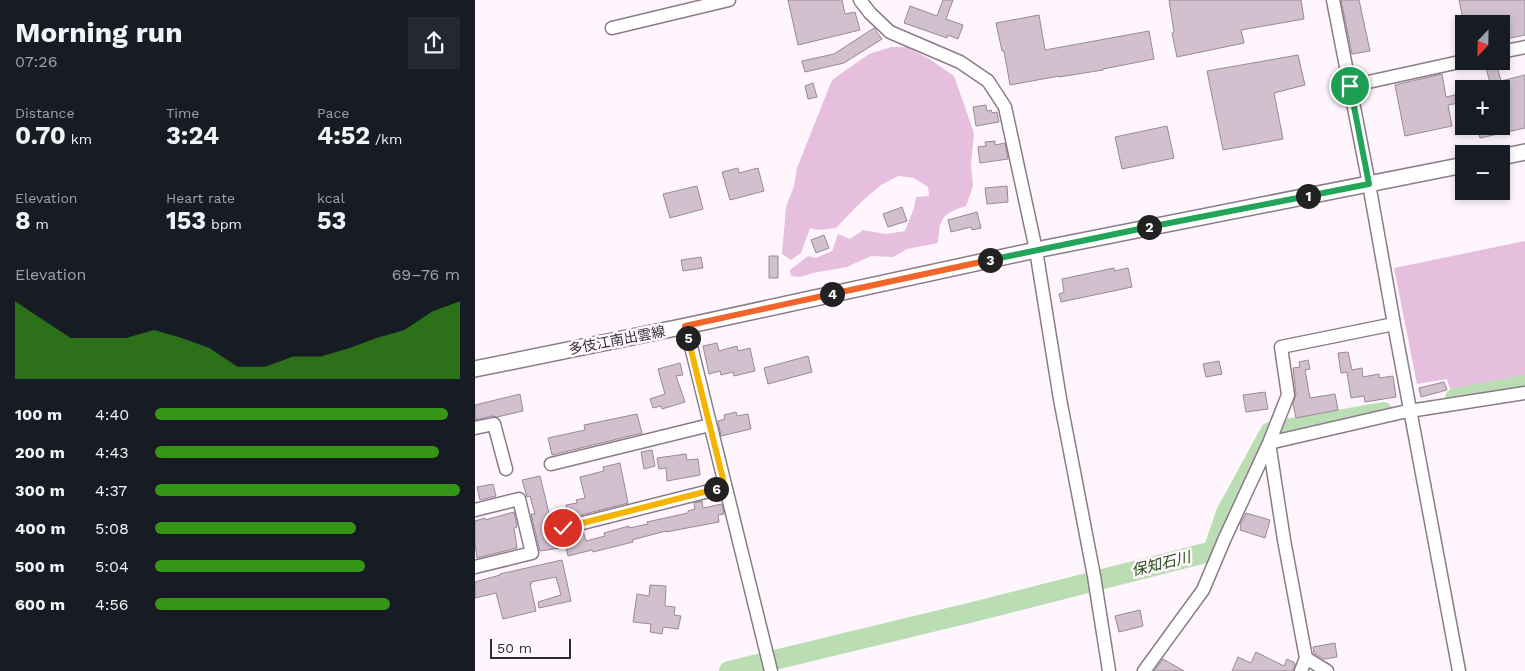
<!DOCTYPE html>
<meta charset="utf-8">
<style>
:root{--surface:#171b24;--page:#242831;--text:#f1f3f6;--muted:#9ea1a6;--accent:#359515}
body{margin:0;font-family:"Work Sans","Noto Sans JP",sans-serif;background:var(--page);color:var(--text);height:100vh;display:flex;flex-direction:column;font-size:19px;white-space:nowrap}
*{box-sizing:border-box;margin:0}
p{font-size:16px;color:var(--muted)}
.icon{flex:none;width:28px;height:28px;fill:none;stroke:currentColor;stroke-width:2;stroke-linecap:round;stroke-linejoin:round}
.map{position:relative;flex:1;overflow:hidden}
.details{display:flex;flex-direction:column;background:var(--surface);width:475px}
.details>*{flex:none}
.needle{width:32px;rotate:202deg}
.fabs{position:absolute;left:980px;top:15px;display:grid;gap:10px}
.fabs a{display:grid;place-items:center;width:55px;height:55px;border-radius:0px;background:var(--surface);box-shadow:0 2px 8px #0003;font-size:25px}
.scale{position:absolute;left:15px;bottom:12px;width:81px;box-sizing:border-box;padding-left:5px;border:2px solid #312a30;border-top:0;font-size:14px;line-height:18px;white-space:nowrap;color:#312a30;-webkit-text-stroke:4px #fef6fc;paint-order:stroke}
.pin{position:absolute;display:grid;place-items:center;width:42px;height:42px;color:#fff;margin:-21px;border:2px solid #fff;border-radius:50%;box-shadow:0 1px 5px #0007}
.km{position:absolute;width:25px;height:25px;margin:-12px;border-radius:50%;background:#222;color:#fff;font-size:14px;line-height:25px;text-align:center}
.round{display:grid;place-items:center;flex:none;width:52px;height:52px;border-radius:0px;background:var(--page)}
.overview{display:flex;align-items:center;justify-content:space-between;height:85px;padding:0 15px}
h1{font-size:28px;font-weight:700;line-height:38px}
.metrics{display:grid;grid-template-columns:repeat(3,1fr);gap:8px;height:85px;padding:5px 15px}
.metrics div{display:grid;align-content:center}
.metrics b{font-size:25px;font-weight:700}
.metrics small{font-size:14px;font-weight:400}
.metrics p{font-size:14px}
.chart{height:140px;padding:10px 15px}
.chart p{display:flex;justify-content:space-between}
.chart svg{width:100%;height:90px;margin-top:5px;fill:var(--accent);opacity:.7}
ul{padding:0 15px;list-style:none;font-size:16px}
li{display:grid;grid-template-columns:80px 60px 1fr;align-items:center;height:38px}
li i{height:12px;border-radius:6px;background:var(--accent)}
main{display:flex;flex:1;min-height:0}
.map>svg:first-child{display:block}
.green{fill:#e6bfde}
.lines{fill:none;stroke-linecap:round;stroke-linejoin:round}
.river{stroke:#bbddb3;stroke-width:20}
.building{fill:#d2c0ce;stroke:#998996}
.minor-casing{stroke:#8b7b88;stroke-width:15}
.major-casing{stroke:#8b7b88;stroke-width:18}
.minor{stroke:#fff;stroke-width:12}
.major{stroke:#fff;stroke-width:15}
.split-1-casing{stroke:#fff;stroke-width:10}
.split-2-casing{stroke:#fff;stroke-width:10}
.split-3-casing{stroke:#fff;stroke-width:10}
.split-4-casing{stroke:#fff;stroke-width:10}
.split-5-casing{stroke:#fff;stroke-width:10}
.split-6-casing{stroke:#fff;stroke-width:10}
.split-7-casing{stroke:#fff;stroke-width:10}
.split-1{stroke:#22a559;stroke-width:6}
.split-2{stroke:#22a559;stroke-width:6}
.split-3{stroke:#22a559;stroke-width:6}
.split-4{stroke:#f0652b;stroke-width:6}
.split-5{stroke:#f0652b;stroke-width:6}
.split-6{stroke:#f5b400;stroke-width:6}
.split-7{stroke:#f5b400;stroke-width:6}
.labels{text-anchor:middle;stroke-width:5;stroke-linejoin:round;paint-order:stroke}
.street-label{font-size:14px;fill:#312a30;stroke:#fef6fc}
.water-label{font-size:15px;font-style:italic;fill:#255119;stroke:#fef6fc}
</style>
<main>
<section class="details">
<div class="overview"><div><h1>Morning run</h1><p>07:26</p></div><a class="round"><svg class="icon" aria-label="share" viewBox="0 0 24 24"><path d="M12 15V3M7 8l5-5 5 5M5 13v7h14v-7"/></svg></a></div>
<div class="metrics">
<div><p>Distance</p><b>0.70<small> km</small></b></div>
<div><p>Time</p><b>3:24</b></div>
<div><p>Pace</p><b>4:52<small> /km</small></b></div>
</div>
<div class="metrics">
<div><p>Elevation</p><b>8<small> m</small></b></div>
<div><p>Heart rate</p><b>153<small> bpm</small></b></div>
<div><p>kcal</p><b>53</b></div>
</div>
<div class="chart"><p><span>Elevation</span>69–76 m</p>
<svg viewBox="0 0 160 44" preserveAspectRatio="none"><path d="M0 44V6L10 15L20 24L30 24L40 24L50 20L60 24L70 29L80 38L90 38L100 33L110 33L120 29L130 24L140 20L150 11L160 6V44z"/></svg>
</div>
<ul>
<li><b>100 m</b>4:40<i style="width:96%"></i></li>
<li><b>200 m</b>4:43<i style="width:93%"></i></li>
<li><b>300 m</b>4:37<i style="width:100%"></i></li>
<li><b>400 m</b>5:08<i style="width:66%"></i></li>
<li><b>500 m</b>5:04<i style="width:69%"></i></li>
<li><b>600 m</b>4:56<i style="width:77%"></i></li>
</ul>
</section>
<div class="map">
<svg width="1050" height="671" viewBox="0 0 1050 671">
<rect width="100%" height="100%" fill="#fef6fc"/>
<path class="green" d="M416,47H432L456,60L479,76L499,133L496,165L498,186L491,206C466,214 465,218 463,243L432,249L418,257L396,256L372,267L338,273L325,277L316,276L315,270L333,256L341,258L357,251L363,234L375,239L388,230L411,234L430,231L439,208L441,197L454,196L453,187L439,178L423,176L406,185L385,203L361,228L343,230L335,228L326,253L316,260L307,254L311,207L319,186L322,168L357,80L394,54Z
M1050,241V375L975,389L972,379L942,384L919,268Z"/>
<g class="lines">
<path class="river" d="M980,398L1050,385
M254,671L498,612L738,551L751,513L795,432L908,412"/>
</g>
<path class="building" d="M313,0H367L370,14L380,12L385,30L323,45Z
M468,0H478L471,19L488,25L483,39L473,35L472,38L429,23L435,6L462,16Z
M694,0H826L829,19L766,30L769,43L702,57L697,33L699,32Z
M866,0H884L895,51L877,54Z
M984,0H1050V35L1026,40V24H989Z
M564,15L570,50L674,31L679,59L628,69V70L584,77V76L535,85L529,51H527L521,23Z
M399,28L407,39L369,63L330,72L327,61L359,54Z
M823,55L830,85L799,93L808,139L748,150L732,71Z
M1022,66L1026,81L1050,75V128L1005,138L1002,126H1026V89H1006V85L1015,83L1011,68Z
M967,74L971,97L989,93V102L973,105L977,126L930,136L920,85Z
M338,83L342,97L333,99L330,86Z
M511,105L512,111L516,110L517,113L522,112L524,122L501,126L498,107Z
M692,126L699,158L647,169L640,137Z
M520,141V145L530,143L533,159L505,163L503,147L511,146L510,142Z
M263,168L264,173L283,168L289,191L255,200L247,172Z
M222,186L228,209L195,218L188,194Z
M532,186L533,202L512,204L510,188Z
M427,207L432,221L413,227L408,214Z
M502,212L506,228L497,230L496,227L476,232L473,220Z
M349,235L354,248L341,253L336,240Z
M294,256H303V278H294Z
M226,257L228,268L208,271L206,260Z
M639,268V271L653,268L657,287L586,302L584,294L589,292L587,279Z
M242,343L244,351L262,346L263,351L275,348L280,371L259,376L258,372L246,375L245,371L234,374L228,346Z
M873,352L877,370L887,368L888,377L904,374V378L918,376L921,397L890,402L889,396L876,398L872,372L866,373L863,353Z
M333,356L337,372L293,384L289,368Z
M833,360L835,369L830,370L835,398L860,394L863,410L821,418L818,404L821,394L818,368L825,367L824,362Z
M744,361L747,374L731,377L728,364Z
M205,363L208,375L201,376L210,402L187,409L186,406L178,408L175,399L190,394L183,369Z
M969,382L972,390L946,397L944,388Z
M790,392L793,409L771,412L768,395Z
M45,394L48,411L22,417L17,416L0,420V405Z
M261,412L262,416L273,414L276,429L246,436L243,421L250,419L249,415Z
M162,414L167,433L77,455L73,438L110,430L109,425Z
M177,450L180,466L169,469L166,452Z
M211,454L212,460L223,459L225,475L192,481L191,468L184,469L182,458Z
M145,463L153,503L94,518L91,505L102,503L101,500L110,498L105,477L129,471L128,467Z
M65,476L80,538L108,531L111,541L130,536L129,533L154,526V528L173,524L172,522L213,513V511L220,509L219,503L227,501L228,508L247,504L249,514L243,515L244,522L191,532V531L157,540L158,542L118,552L117,550L93,556L91,547L65,551L56,514H60L55,496L52,497L51,494L47,480Z
M18,484L21,496L5,500L2,487Z
M39,512L42,527L39,528L42,548L2,558L0,543V521L10,518V520Z
M771,513L795,520L790,538L765,530L766,526L765,525Z
M87,560L96,601L64,608L63,602L86,595L81,577L56,582L57,584H55L61,611L28,619L21,593L0,598V582L25,575V574Z
M175,585L191,586L190,606L200,607L199,615L206,616L203,629L188,627L187,634L175,632L176,624L158,622L162,594L174,596Z
M665,610L668,626L644,632L640,616Z
M860,643L862,657L849,659L839,653L838,647Z
M781,652L809,666L812,659L820,663L818,671H757L763,657L776,663Z
M688,659L709,671H679Z"/>
<g class="lines">
<g class="minor-casing">
<path id="minor" d="M385,0L395,13L415,32L485,62L513,81L530,107L561,250L585,399L619,576L634,671
M858,0L894,184L919,324L984,671
M137,28L254,0
M1026,52L1050,47
M875,86L989,61
M211,326L296,671
M0,428L19,424L31,469
M794,443L928,412L1050,393
M794,443L809,540L831,658L826,671
M76,464L235,425
M0,510L44,499L57,553L0,567
M88,528L250,487
M831,658L852,671
M669,671L728,590L750,538L794,443L813,395L806,347L919,324"/>
</g>
<g class="major-casing">
<path id="major" d="M1026,157L1050,152
M0,369L211,326L561,250L989,165"/>
</g>
<use href="#minor" class="minor"/>
<use href="#major" class="major"/>
</g>
<g class="lines">
<g class="split-1-casing">
<path id="split-1" d="M833,196L894,184L875,86"/>
</g>
<g class="split-2-casing">
<path id="split-2" d="M674,227L833,196"/>
</g>
<g class="split-3-casing">
<path id="split-3" d="M515,260L674,227"/>
</g>
<g class="split-4-casing">
<path id="split-4" d="M357,294L515,260"/>
</g>
<g class="split-5-casing">
<path id="split-5" d="M213,338L210,326L357,294"/>
</g>
<g class="split-6-casing">
<path id="split-6" d="M213,338L250,487L241,489"/>
</g>
<g class="split-7-casing">
<path id="split-7" d="M88,528L241,489"/>
</g>
<use href="#split-1" class="split-1"/>
<use href="#split-2" class="split-2"/>
<use href="#split-3" class="split-3"/>
<use href="#split-4" class="split-4"/>
<use href="#split-5" class="split-5"/>
<use href="#split-6" class="split-6"/>
<use href="#split-7" class="split-7"/>
</g>
<g class="labels">
<g class="street-label">
<text transform="translate(142 340) rotate(-11)" y="5">多伎江南出雲線</text>
</g>
<g class="water-label">
<text transform="translate(686 564) rotate(-14)" y="5">保知石川</text>
</g>
</g>
</svg>
<div class="fabs">
<a><svg class="needle" viewBox="-14 -14 28 28"><path d="M0-13l5 13h-10z" fill="#e53935"/><path d="M0 13l5-13h-10z" fill="#9ea1a6"/></svg></a>
<a>+</a>
<a>−</a>
</div>
<div class="scale">50 m</div>
<div class="pin" style="left:875px;top:86px;background:#1e9e55"><svg class="icon" aria-label="arrive" viewBox="0 0 24 24"><path d="M6 21V4h12l-3 4 3 4H6"/></svg></div>
<div class="pin" style="left:88px;top:528px;background:#d93025"><svg class="icon" aria-label="check" viewBox="0 0 24 24"><path d="M5 12l5 5 9-10"/></svg></div>
<b class="km" style="left:833px;top:196px">1</b>
<b class="km" style="left:674px;top:227px">2</b>
<b class="km" style="left:515px;top:260px">3</b>
<b class="km" style="left:357px;top:294px">4</b>
<b class="km" style="left:213px;top:338px">5</b>
<b class="km" style="left:241px;top:489px">6</b>
</div>
</main>
